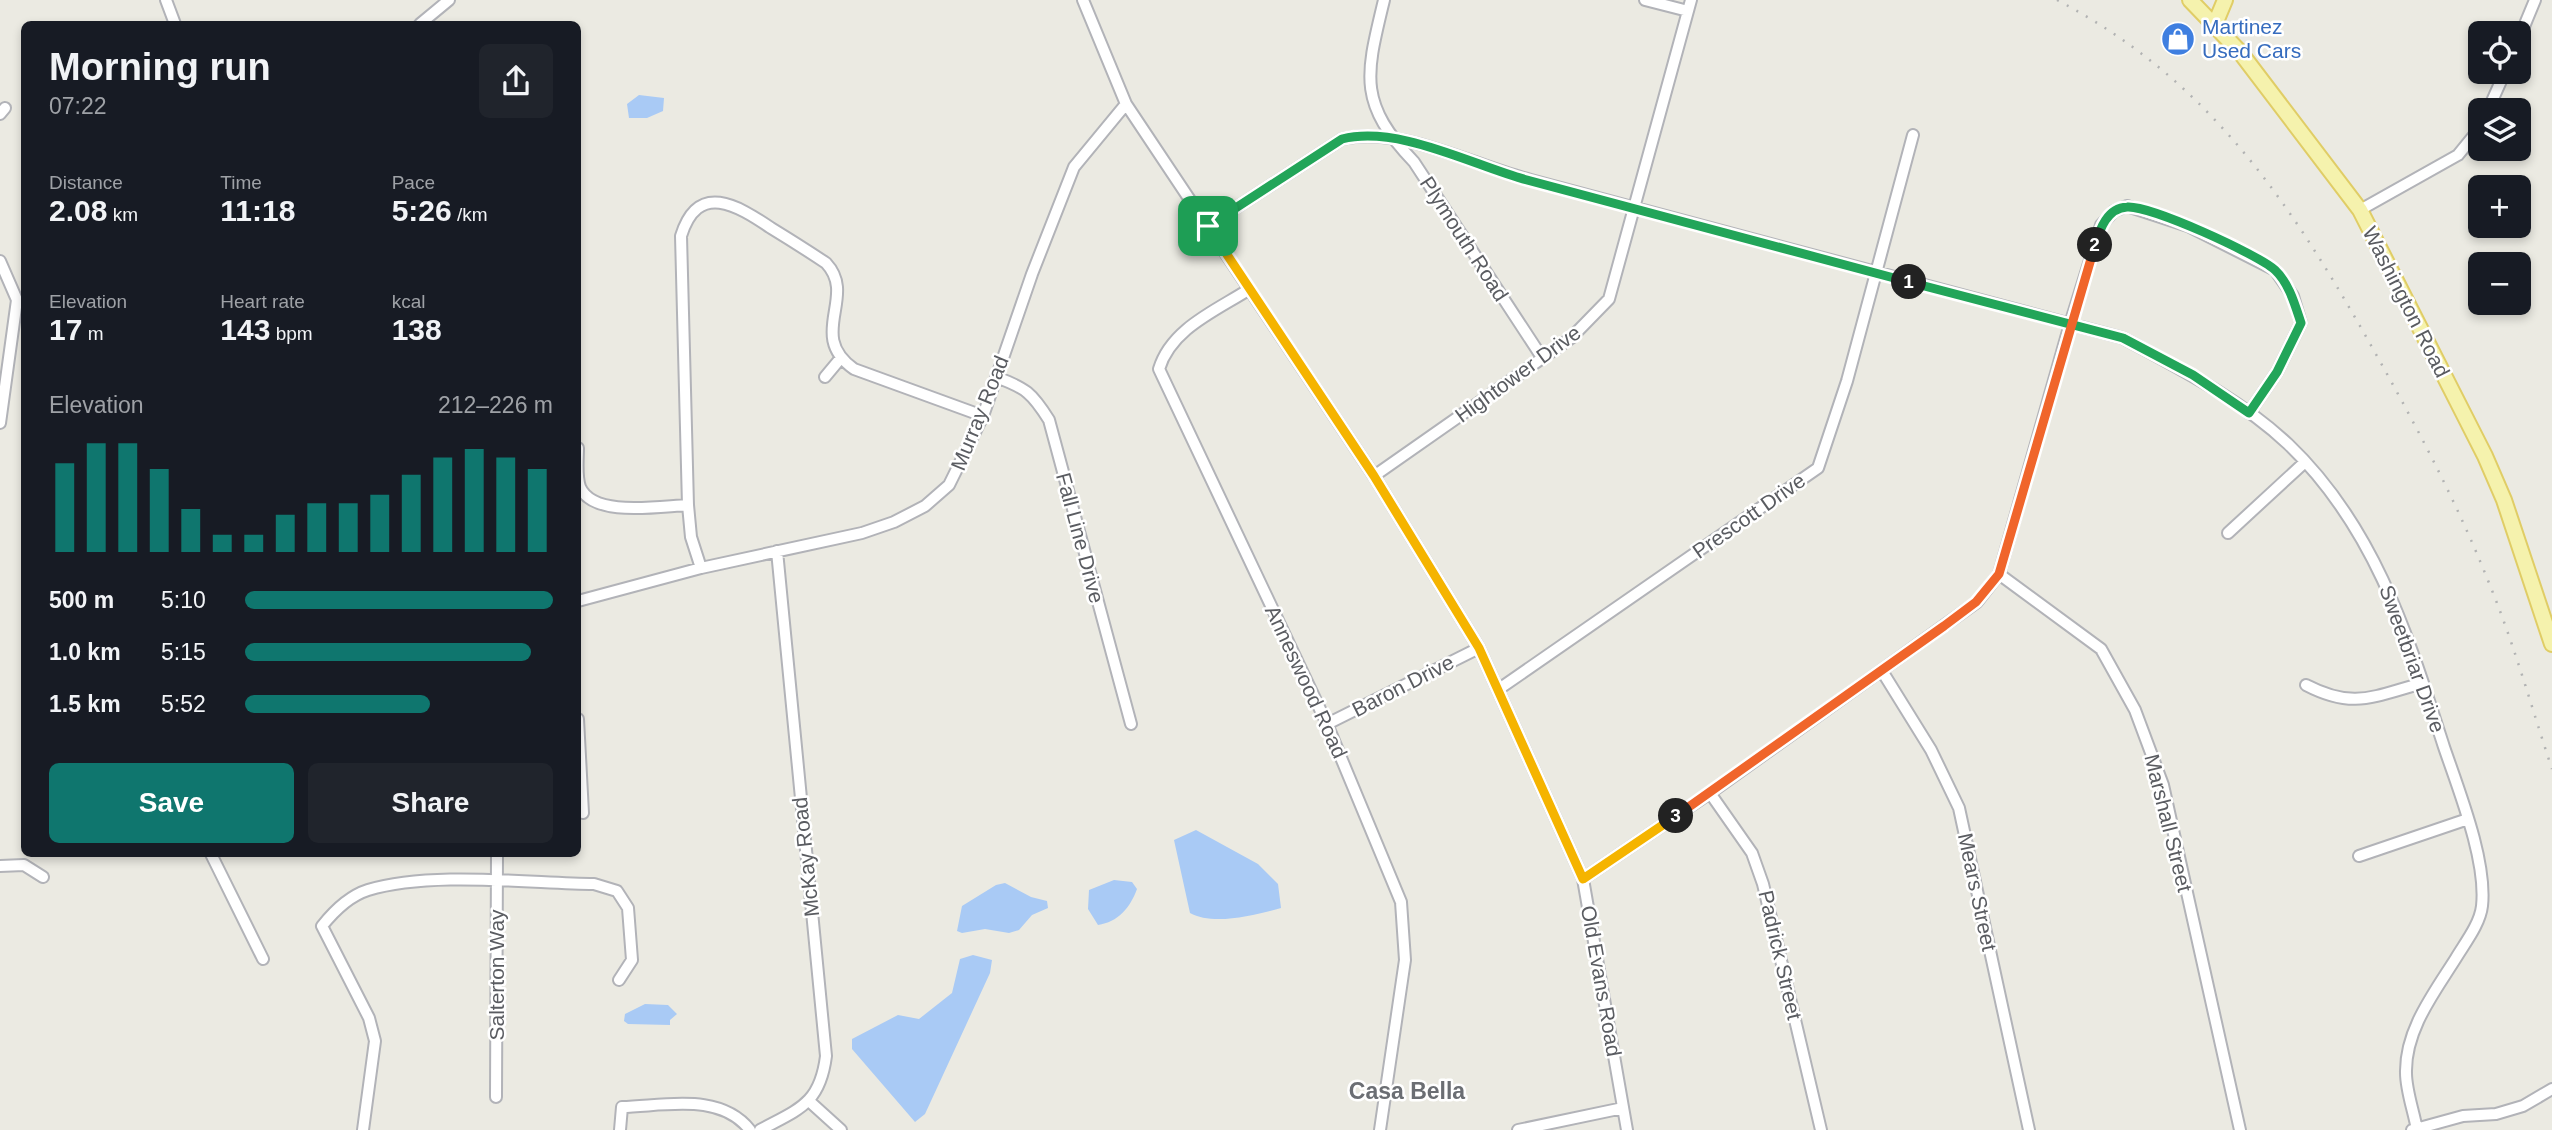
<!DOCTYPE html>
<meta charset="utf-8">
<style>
:root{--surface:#171b24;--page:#20242c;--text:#f1f3f6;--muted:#9ea1a6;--accent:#0f766e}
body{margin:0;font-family:Helvetica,sans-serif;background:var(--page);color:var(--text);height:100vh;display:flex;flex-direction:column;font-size:26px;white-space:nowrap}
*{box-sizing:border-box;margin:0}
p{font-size:23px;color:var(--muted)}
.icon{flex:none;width:38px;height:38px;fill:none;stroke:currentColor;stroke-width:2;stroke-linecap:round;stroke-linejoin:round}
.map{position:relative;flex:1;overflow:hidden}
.side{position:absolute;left:21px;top:21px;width:560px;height:836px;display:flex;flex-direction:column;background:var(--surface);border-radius:10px;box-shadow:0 4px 10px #0003}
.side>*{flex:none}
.tools{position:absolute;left:2468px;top:21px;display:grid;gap:14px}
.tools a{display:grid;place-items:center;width:63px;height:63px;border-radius:10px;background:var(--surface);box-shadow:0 4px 10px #0003;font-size:35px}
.pin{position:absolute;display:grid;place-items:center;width:60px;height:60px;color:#fff;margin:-30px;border-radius:14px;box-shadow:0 4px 10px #0006}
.km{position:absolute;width:35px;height:35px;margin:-18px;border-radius:50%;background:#222;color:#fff;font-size:19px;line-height:35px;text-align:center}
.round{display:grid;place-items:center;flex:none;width:74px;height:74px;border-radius:10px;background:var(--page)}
.overview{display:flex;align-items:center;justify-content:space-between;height:119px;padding:0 28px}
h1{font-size:38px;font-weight:600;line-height:52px}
.stats{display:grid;grid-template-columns:repeat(3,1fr);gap:10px;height:119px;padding:7px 28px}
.stats div{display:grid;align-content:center}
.stats b{font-size:30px;font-weight:600}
.stats small{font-size:19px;font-weight:400}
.stats p{font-size:19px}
.chart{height:196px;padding:14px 28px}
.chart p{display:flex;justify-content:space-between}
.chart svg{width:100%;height:126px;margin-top:7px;stroke:var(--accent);stroke-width:6}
.action{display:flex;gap:14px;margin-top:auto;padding:14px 28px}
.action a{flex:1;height:80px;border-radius:10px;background:var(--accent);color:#fff;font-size:28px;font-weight:600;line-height:80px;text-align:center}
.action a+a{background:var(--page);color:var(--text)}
ul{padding:0 28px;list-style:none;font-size:23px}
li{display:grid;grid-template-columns:112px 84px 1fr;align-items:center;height:52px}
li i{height:18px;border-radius:9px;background:var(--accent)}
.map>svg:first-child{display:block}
.water{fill:#a9caf5}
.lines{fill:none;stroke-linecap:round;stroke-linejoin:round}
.minor-casing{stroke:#b2b3b8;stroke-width:14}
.major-casing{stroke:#e0cd66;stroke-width:18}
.minor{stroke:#fff;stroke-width:10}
.major{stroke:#f5f2ad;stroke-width:14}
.rail{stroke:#b2b3b3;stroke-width:2.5;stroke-dasharray:2 9;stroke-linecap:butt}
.split-1-casing{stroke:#fff;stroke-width:14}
.split-2-casing{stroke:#fff;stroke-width:14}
.split-3-casing{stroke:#fff;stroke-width:14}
.split-4-casing{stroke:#fff;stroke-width:14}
.split-1{stroke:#22a559;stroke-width:9}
.split-2{stroke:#22a559;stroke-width:9}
.split-3{stroke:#f0652b;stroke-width:9}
.split-4{stroke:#f5b400;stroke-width:9}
.labels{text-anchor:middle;stroke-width:5;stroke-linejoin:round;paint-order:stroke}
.shop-label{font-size:21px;fill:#366cbe;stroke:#fff;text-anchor:start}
.street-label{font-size:21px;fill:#5a5c61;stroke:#fff}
.neighbourhood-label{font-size:23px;font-weight:bold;fill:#6b6e73;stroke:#fff}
</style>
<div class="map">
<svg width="2552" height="1130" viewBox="0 0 2552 1130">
<rect width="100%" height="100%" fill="#ebeae2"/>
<path class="water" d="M639,95L664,98L663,111L647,118H629L627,104Z
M1196,830L1258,864L1278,884L1281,908C1256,915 1213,926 1190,913L1174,840Z
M1114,880L1132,882L1137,889C1130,908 1118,922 1098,925L1088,909L1089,890Z
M1005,883L1031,897L1047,901L1048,908L1032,915L1019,930L1009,933L985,929L962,933L957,931L962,906L996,885Z
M973,955L992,960L990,973L925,1114L915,1122L852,1049V1039L898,1015L919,1019L952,993L960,959Z
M645,1004L668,1005L677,1014L670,1020V1025L628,1024L624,1021L625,1014Z"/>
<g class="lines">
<g class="minor-casing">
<path id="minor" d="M166,0L175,24
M1083,0L1126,104L1374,476L1479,648L1583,879L1627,1130
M1384,0C1366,75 1357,102 1414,162L1543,359
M1645,0L1688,11
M420,24L449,0
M2518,41L2535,0
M2488,110L2505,72
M0,114L5,108
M2360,210L2458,155L2480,128
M1208,226L1342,139C1400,125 1474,166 1531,180C1728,233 1925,287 2123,338C2180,369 2240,399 2288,444C2375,527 2408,636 2444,747C2459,791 2487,861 2482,906C2480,924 2465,943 2456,958C2434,993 2405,1030 2406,1073C2406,1091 2414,1112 2417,1130
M0,261L17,300L0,423
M1248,290C1215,311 1171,329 1159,369L1327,724L1401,902L1405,960L1380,1130
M825,377L840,359
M996,377C1026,388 1032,393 1049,420L1131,724
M578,448C578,459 576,476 580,487C593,518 660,506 688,505
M1374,476L1571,338L1609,299L1691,0
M2228,533L2305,462
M701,568L691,537L688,505L681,236C698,181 737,205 771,228C789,239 808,251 826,263C858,297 806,335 854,369L983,416
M1999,574L2101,649L2135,710L2163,785L2240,1130
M578,601L701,568L862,533L894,522L925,506L949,485L983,416L1032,274L1074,167L1126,104
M1882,671L1931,750L1959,808L2029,1130
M2306,685C2354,710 2374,696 2423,683
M1499,689L1818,468L1847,381L1913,135
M578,719L583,813
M1327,724L1479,648
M1710,793L1752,853L1763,884L1821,1130
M211,854L263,959
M2359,856L2468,819
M0,866L24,865L43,877
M1583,879L1710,793L1977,602L1999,574L2070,324L2101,225L2114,211L2127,206L2188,226L2275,270L2293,296L2301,323L2277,372L2249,413
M496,1097L497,854
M809,1101L841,1130
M363,1130L375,1041L369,1018L322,926C334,911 349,896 368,890C430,871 528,883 594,884L617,891L628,908L632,960L619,980
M620,1130L622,1107C665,1106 720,1092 750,1130
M760,1130C799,1109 820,1104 826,1056L777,551
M1518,1130L1623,1108
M2412,1130L2463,1116L2496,1114L2523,1106L2552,1089"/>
</g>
<g class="major-casing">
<path id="major" d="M2190,0L2240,52L2360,210L2485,456L2504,500L2552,644
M2215,24L2225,0"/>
</g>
<use href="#minor" class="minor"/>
<use href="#major" class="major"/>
<path class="rail" d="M2057,0C2204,77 2284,193 2364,333C2411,416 2456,499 2491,588C2515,647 2532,709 2552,769"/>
</g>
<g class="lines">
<g class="split-1-casing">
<path id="split-1" d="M1208,226L1342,139C1399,125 1472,165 1527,180C1655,214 1782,248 1909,282"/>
</g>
<g class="split-2-casing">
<path id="split-2" d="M1909,282L2123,338L2193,375L2249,413L2277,372L2301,323C2295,305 2289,283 2275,270C2257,254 2150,205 2127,207C2107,208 2100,229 2095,245"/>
</g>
<g class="split-3-casing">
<path id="split-3" d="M1676,816L1944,626L1976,602L1999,574L2095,245"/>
</g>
<g class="split-4-casing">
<path id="split-4" d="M1208,226L1374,476L1479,648L1583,879L1676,816"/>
</g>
<use href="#split-1" class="split-1"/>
<use href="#split-2" class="split-2"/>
<use href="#split-3" class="split-3"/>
<use href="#split-4" class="split-4"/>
</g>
<defs>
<g id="shop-disc" transform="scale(1.75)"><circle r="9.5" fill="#3f7fe0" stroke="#fff"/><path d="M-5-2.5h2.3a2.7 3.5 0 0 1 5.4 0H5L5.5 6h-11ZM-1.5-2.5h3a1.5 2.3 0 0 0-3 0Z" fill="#fff"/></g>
</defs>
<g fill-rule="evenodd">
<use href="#shop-disc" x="2178" y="39"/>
</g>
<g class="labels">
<g class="shop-label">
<text x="2202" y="34">Martinez<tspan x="2202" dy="24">Used Cars</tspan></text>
</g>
<g class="street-label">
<text transform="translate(1464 239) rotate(57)" y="7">Plymouth Road</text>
<text transform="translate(2406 302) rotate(63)" y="7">Washington Road</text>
<text transform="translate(1518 374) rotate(-36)" y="7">Hightower Drive</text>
<text transform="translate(980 413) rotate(-68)" y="7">Murray Road</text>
<text transform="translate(1749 516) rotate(-35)" y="7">Prescott Drive</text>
<text transform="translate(1080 538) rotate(75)" y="7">Fall Line Drive</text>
<text transform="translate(2412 659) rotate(70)" y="7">Sweetbriar Drive</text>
<text transform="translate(1306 682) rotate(65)" y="7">Anneswood Road</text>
<text transform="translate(1403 686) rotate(-27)" y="7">Baron Drive</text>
<text transform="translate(2168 823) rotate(76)" y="7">Marshall Street</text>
<text transform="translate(806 857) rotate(-96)" y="7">McKay Road</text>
<text transform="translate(1977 892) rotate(78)" y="7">Mears Street</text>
<text transform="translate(1780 955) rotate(77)" y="7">Padrick Street</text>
<text transform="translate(497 975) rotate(-90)" y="7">Salterton Way</text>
<text transform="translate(1601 981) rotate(80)" y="7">Old Evans Road</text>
</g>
<g class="neighbourhood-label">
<text x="1407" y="1099">Casa Bella</text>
</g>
</g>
</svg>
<div class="tools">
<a><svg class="icon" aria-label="locate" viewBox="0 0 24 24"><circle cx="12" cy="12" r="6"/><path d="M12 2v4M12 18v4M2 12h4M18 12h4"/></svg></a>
<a><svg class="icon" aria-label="layers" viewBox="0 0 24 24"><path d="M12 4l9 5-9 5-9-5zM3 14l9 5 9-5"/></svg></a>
<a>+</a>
<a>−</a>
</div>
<div class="pin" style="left:1208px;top:226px;background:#1e9e55"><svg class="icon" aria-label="arrive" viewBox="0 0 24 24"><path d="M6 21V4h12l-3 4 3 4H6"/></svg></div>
<b class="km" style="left:1909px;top:282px">1</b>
<b class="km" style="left:2095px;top:245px">2</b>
<b class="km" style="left:1676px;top:816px">3</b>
<section class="side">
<div class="overview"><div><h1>Morning run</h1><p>07:22</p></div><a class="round"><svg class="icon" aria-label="share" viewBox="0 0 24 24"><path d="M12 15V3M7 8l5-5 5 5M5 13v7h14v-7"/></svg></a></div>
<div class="stats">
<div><p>Distance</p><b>2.08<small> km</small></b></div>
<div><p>Time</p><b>11:18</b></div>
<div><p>Pace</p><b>5:26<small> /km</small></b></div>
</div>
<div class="stats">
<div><p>Elevation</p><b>17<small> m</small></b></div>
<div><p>Heart rate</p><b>143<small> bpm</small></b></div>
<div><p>kcal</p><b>138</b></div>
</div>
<div class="chart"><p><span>Elevation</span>212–226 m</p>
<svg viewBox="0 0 160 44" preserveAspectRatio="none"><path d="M5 44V13M15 44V6M25 44V6M35 44V15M45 44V29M55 44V38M65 44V38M75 44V31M85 44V27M95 44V27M105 44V24M115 44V17M125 44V11M135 44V8M145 44V11M155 44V15"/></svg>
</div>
<ul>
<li><b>500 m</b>5:10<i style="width:100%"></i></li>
<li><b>1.0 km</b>5:15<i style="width:93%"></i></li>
<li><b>1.5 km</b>5:52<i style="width:60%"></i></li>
</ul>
<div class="action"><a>Save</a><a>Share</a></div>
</section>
</div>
